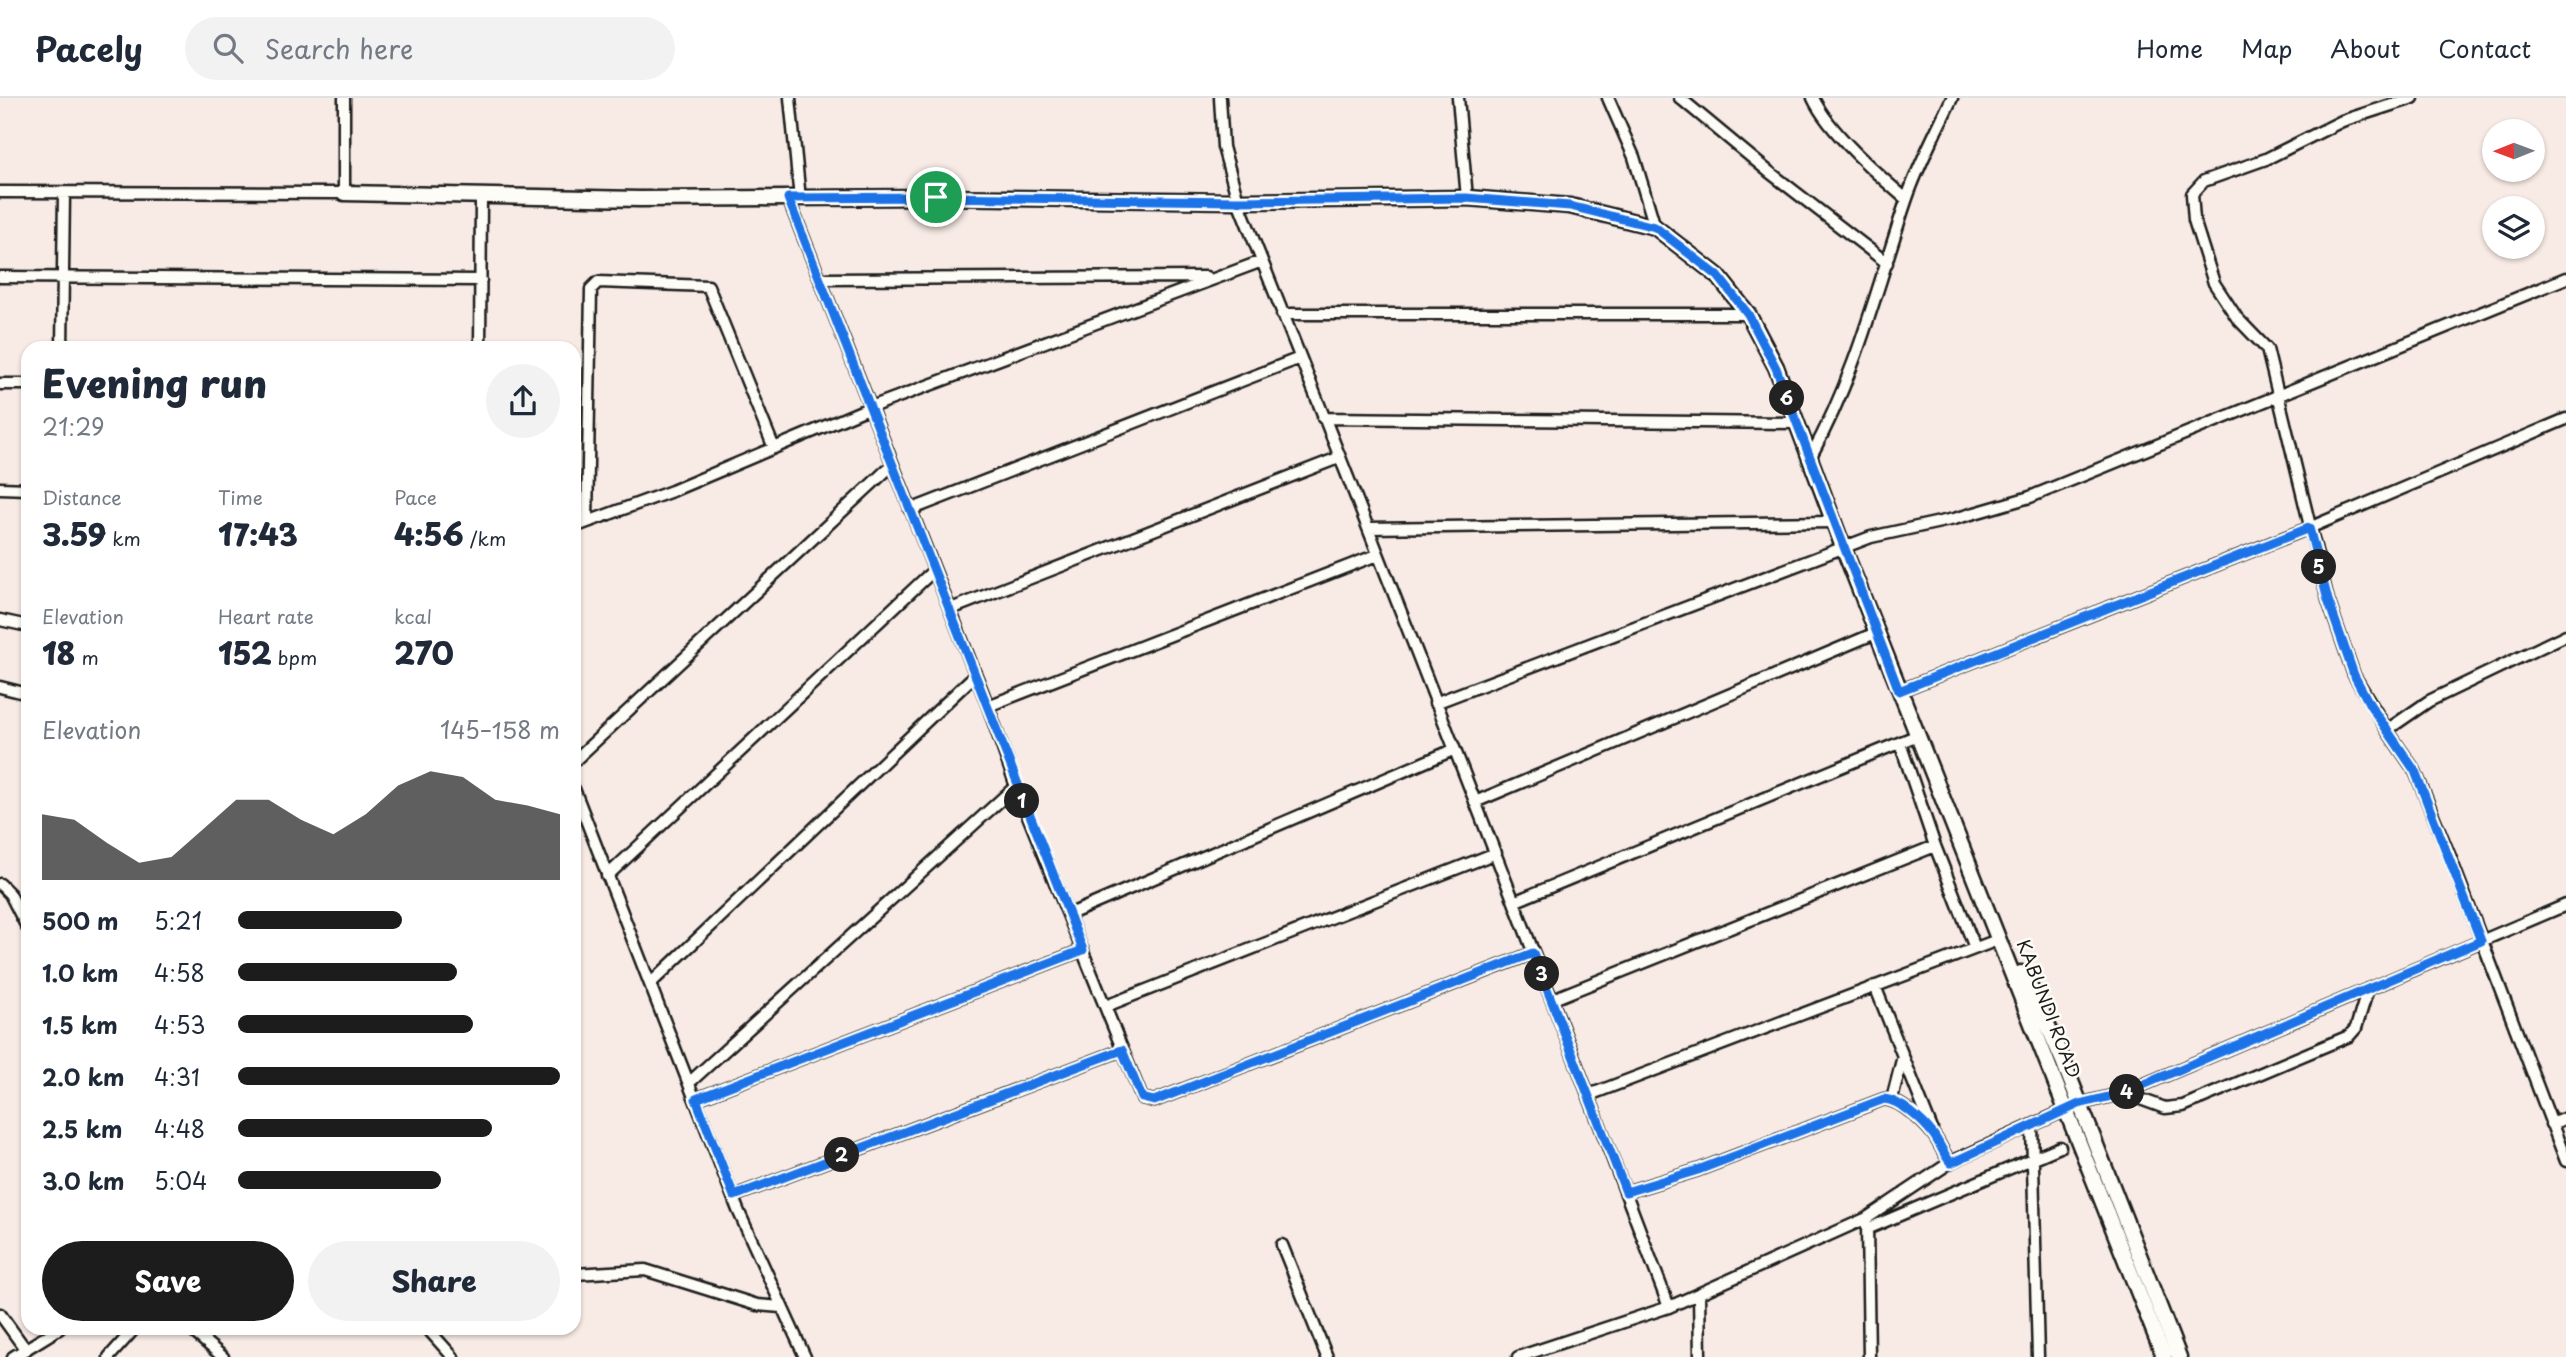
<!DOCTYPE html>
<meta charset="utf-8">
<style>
:root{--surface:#fff;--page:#f2f2f3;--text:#1f2937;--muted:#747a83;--line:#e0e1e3;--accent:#1c1c1c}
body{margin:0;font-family:"Playpen Sans",sans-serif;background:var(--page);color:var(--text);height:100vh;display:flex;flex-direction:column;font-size:26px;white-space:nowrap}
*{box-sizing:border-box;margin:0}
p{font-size:23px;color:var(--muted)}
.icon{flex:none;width:38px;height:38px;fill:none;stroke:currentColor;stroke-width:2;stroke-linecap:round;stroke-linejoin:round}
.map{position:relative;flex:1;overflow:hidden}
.details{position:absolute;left:21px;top:243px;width:560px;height:994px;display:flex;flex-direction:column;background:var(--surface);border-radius:21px;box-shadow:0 2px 5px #0004}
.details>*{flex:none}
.needle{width:46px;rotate:269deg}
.tools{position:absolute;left:2482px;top:21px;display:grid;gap:14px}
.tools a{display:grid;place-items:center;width:63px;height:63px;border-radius:50%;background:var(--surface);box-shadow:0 2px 5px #0004;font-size:35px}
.pin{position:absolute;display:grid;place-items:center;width:60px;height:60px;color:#fff;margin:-30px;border:4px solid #fff;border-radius:50%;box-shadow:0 2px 7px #0007}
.km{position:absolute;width:35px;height:35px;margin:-18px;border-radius:50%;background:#222;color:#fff;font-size:19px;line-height:35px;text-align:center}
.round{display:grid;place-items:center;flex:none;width:74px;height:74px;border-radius:37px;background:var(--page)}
.headline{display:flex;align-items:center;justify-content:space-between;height:119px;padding:0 21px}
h1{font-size:38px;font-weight:800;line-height:52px}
.stats{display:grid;grid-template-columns:repeat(3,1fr);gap:10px;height:119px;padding:7px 21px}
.stats div{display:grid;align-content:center}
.stats b{font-size:30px;font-weight:800}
.stats small{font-size:19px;font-weight:400}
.stats p{font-size:19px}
.chart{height:196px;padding:14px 21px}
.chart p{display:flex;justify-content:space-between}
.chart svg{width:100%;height:126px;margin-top:7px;fill:var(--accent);opacity:.7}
.button{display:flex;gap:14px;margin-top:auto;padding:14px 21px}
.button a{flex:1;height:80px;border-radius:42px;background:var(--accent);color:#fff;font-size:28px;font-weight:800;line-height:80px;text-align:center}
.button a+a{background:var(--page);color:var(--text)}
ul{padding:0 21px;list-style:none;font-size:23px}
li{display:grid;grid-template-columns:112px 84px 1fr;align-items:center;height:52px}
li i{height:18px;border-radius:9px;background:var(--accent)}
header{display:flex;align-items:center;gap:42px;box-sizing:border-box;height:98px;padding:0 35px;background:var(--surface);border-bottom:2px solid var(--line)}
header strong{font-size:33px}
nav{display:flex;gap:38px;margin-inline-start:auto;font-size:24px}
.search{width:490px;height:63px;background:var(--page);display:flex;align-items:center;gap:18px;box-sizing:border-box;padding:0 24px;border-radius:38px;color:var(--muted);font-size:26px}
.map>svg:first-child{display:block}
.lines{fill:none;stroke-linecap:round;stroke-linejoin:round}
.street-casing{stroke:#1c1c1c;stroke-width:15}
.secondary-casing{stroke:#1c1c1c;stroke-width:19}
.street{stroke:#fdfcf7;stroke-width:10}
.secondary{stroke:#fdfcf7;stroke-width:14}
.route-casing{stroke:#fff;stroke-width:14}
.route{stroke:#1a73e8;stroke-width:9}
.labels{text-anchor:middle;stroke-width:5;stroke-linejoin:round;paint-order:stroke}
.street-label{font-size:18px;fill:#1c1c1c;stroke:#fdfcf7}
</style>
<header>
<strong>Pacely</strong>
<div class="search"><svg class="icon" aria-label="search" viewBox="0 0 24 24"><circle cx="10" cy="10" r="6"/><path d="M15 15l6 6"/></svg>Search here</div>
<nav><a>Home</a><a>Map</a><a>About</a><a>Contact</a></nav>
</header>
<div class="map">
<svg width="2566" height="1259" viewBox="0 0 2566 1259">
<rect width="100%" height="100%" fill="#f8ebe5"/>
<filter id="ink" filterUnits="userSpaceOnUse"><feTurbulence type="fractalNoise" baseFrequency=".0143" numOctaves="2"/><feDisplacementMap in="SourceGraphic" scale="14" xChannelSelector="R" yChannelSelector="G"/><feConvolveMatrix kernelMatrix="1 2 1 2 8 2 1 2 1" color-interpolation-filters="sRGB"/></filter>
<g filter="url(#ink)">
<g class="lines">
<g class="street-casing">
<path id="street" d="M790,0L800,101
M1220,0L1223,49L1238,103C1385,470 1529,839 1669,1209
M1458,0L1467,100
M1608,0L1634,59L1655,129
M1680,0L1768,73L1887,165
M1813,0C1829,34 1877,76 1906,101
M2413,0L2342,23L2266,61L2204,83L2192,96L2194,122L2214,185L2237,220L2267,251L2328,502L2354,577L2387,632L2429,603L2566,537
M0,94L344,95V0
M788,100L988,608L1016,688L1142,1000L1154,1003L1533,855
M0,179L481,182
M821,181L1206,179
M1282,216H1748
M62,250L64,96
M480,250L481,98
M0,286H28
M1323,320L1796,325
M1811,358C1856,277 1877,189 1906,103C1918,67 1936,34 1952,0
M0,390L28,391
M910,412L1300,260
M587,424L591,191L598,184L708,188L774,350
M574,429L672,393L871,309L1262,163
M1368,430L1835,424
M951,511L1338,360
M0,522L28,528
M0,589L28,596
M1899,593L2309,430L2566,321
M1435,605L1871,439L1954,421L2030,399L2566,180
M988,608L1377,457
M2387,632L2415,673L2449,756L2566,1063
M1900,645L1935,748L1975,850
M574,663L891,368
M574,691L738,1112L805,1259
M1475,704L1878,534
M607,778L933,473
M0,786L10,796L28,831
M1516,803L1918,637
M1070,816L1453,652
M651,885L974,578
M1875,888L1932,1031
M1553,901L1935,748
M1106,908L1496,755
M690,984L1016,688
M2124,995L2165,1010L2183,1008L2349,938L2356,930L2368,891
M1589,997L2000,841
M696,1001L1083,852
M1892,1001L1903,958
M2551,1026L2566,1020
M2032,1028L2038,1259
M1626,1094L1698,1072L1884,1001C1900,1002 1923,1023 1933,1036C1940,1045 1943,1056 1951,1064
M734,1098L1122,952
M1867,1127L1869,1259
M1867,1131L2060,1049
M1282,1147L1327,1259
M574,1176L645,1172L757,1207L781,1209
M1699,1196L1700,1259
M0,1216L26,1252
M189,1230L223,1259
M427,1230L453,1259
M13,1259L60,1230
M109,1259L135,1230
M1518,1259L1669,1209L1867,1120L1951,1064L2079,1006L2124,995L2566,807"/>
</g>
<g class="secondary-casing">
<path id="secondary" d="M344,95L640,101L936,99L1238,103L1467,100L1570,108L1655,129L1718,178L1748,216L1776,269L1843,449L2164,1259
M2021,875L2035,898L2063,963L2179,1259"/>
</g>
<use href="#street" class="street"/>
<use href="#secondary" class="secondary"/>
</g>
</g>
<g class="lines" filter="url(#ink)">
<g class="route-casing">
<path id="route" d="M936,99L1238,103L1466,100L1570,108L1655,129L1718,178L1748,216L1776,270L1899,593L2309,430L2328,502L2354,577L2370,607L2415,673L2481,843L2124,995L2079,1006L1951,1065C1943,1056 1940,1045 1933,1036C1923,1023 1900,1002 1884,1001L1698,1072L1626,1094L1533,855L1154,1003L1142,1000L1122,952L734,1098L696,1001L1083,852L788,100Z"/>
</g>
<use href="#route" class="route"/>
</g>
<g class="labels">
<g class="street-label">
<text transform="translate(2048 911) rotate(69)" y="6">KABUNDI ROAD</text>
</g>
</g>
</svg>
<div class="tools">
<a><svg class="needle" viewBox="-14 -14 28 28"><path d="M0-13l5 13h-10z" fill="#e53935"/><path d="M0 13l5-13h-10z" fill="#747a83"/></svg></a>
<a><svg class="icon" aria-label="layers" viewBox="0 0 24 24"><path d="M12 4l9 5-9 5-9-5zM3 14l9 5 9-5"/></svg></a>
</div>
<div class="pin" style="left:936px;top:99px;background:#1e9e55"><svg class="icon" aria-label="arrive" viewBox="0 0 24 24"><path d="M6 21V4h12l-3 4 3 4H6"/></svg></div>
<b class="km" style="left:1022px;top:703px">1</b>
<b class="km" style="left:842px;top:1057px">2</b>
<b class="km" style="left:1542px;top:876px">3</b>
<b class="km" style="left:2127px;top:994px">4</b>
<b class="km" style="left:2319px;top:469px">5</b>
<b class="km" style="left:1787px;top:300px">6</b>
<section class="details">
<div class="headline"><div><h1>Evening run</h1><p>21:29</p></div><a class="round"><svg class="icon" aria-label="share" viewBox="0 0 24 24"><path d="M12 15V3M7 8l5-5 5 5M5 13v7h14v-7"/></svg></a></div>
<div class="stats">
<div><p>Distance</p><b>3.59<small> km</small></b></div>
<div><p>Time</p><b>17:43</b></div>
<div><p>Pace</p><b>4:56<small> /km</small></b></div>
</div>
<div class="stats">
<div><p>Elevation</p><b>18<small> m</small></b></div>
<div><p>Heart rate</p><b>152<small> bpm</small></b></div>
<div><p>kcal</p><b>270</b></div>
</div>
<div class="chart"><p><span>Elevation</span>145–158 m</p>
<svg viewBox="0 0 160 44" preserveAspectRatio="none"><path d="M0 44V21L10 23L20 31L30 38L40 36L50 26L60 16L70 16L80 23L90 28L100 21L110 11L120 6L130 8L140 16L150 18L160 21V44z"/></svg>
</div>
<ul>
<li><b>500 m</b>5:21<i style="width:51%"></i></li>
<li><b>1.0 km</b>4:58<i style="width:68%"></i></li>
<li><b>1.5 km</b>4:53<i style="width:73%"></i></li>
<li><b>2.0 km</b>4:31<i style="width:100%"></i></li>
<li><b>2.5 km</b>4:48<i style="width:79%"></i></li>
<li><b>3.0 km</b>5:04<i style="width:63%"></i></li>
</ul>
<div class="button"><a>Save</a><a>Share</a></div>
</section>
</div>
